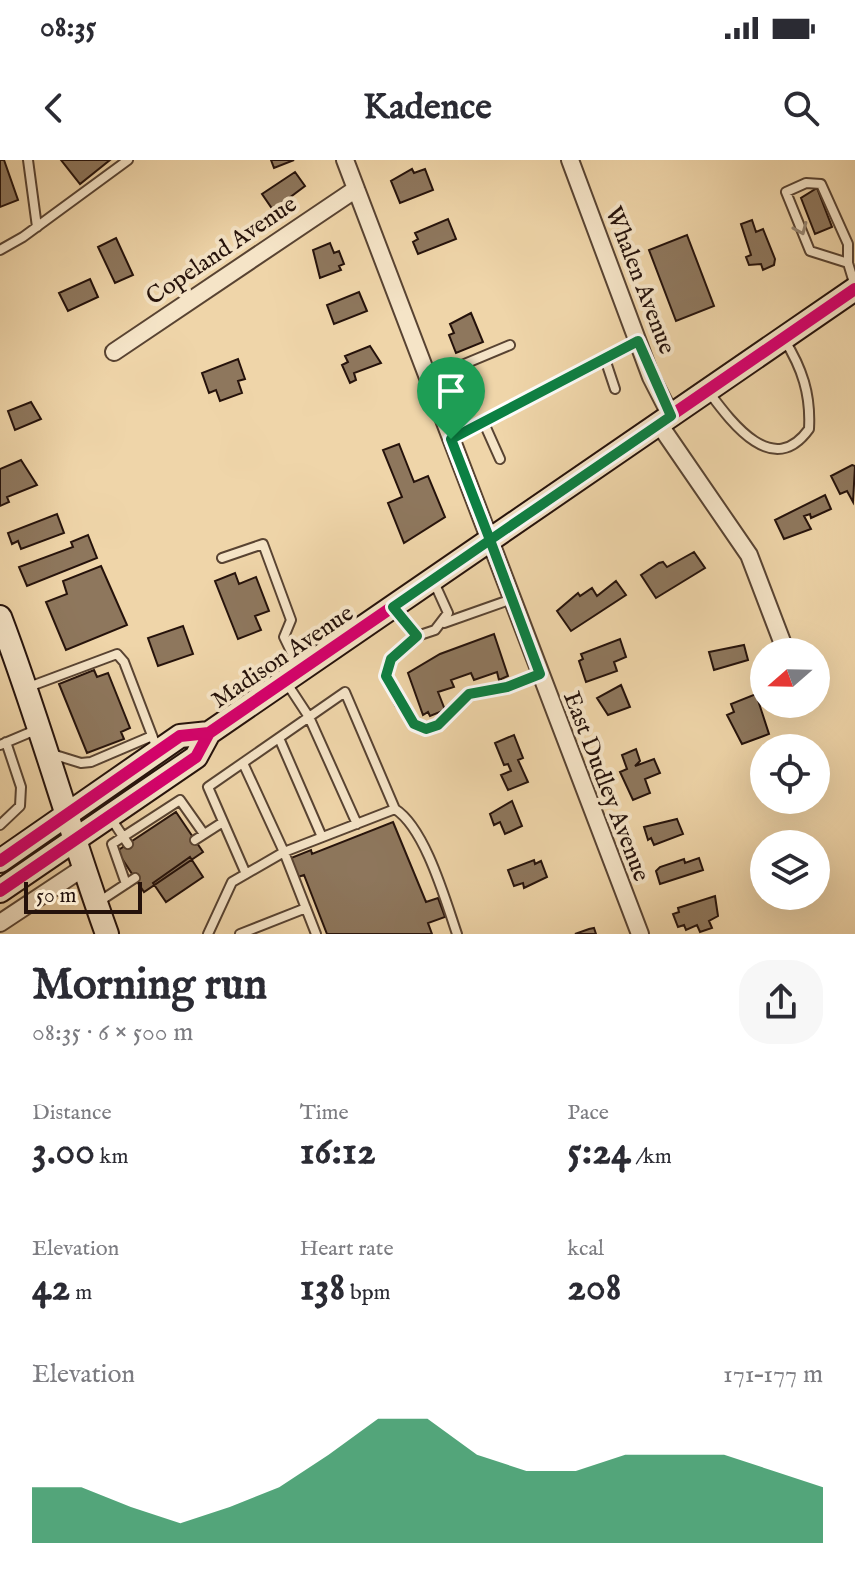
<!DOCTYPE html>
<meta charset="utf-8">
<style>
:root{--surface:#fff;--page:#f7f7f7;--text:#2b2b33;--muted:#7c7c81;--accent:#0b8043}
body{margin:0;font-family:"IM FELL English",serif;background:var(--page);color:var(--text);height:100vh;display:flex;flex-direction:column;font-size:30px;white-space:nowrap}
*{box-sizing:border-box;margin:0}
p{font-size:26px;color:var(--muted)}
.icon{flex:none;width:44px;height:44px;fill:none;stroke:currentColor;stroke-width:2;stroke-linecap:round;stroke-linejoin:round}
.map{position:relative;height:774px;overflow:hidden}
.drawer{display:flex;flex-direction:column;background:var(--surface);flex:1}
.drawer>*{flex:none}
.needle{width:52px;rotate:250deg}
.controls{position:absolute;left:750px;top:478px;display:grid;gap:16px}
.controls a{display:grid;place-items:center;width:80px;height:80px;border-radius:50%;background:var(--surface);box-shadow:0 8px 32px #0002;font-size:40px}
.scale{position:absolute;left:24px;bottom:20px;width:118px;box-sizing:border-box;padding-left:8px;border:4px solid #25120b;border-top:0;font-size:22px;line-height:28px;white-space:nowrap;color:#25120b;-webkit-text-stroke:6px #f5e4c7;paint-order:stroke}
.pin{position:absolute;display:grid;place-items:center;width:68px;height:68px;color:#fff;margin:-82px -34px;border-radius:50% 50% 50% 0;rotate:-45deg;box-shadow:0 0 8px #0007}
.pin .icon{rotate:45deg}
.round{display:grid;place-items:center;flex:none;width:84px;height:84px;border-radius:32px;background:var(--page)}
.summary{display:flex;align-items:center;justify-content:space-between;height:136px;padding:0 32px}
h1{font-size:44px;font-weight:700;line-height:60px}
.stats{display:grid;grid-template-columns:repeat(3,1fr);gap:12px;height:136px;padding:8px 32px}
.stats div{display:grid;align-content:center}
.stats b{font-size:40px;font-weight:700}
.stats small{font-size:22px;font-weight:400}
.stats p{font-size:22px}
.chart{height:224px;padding:16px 32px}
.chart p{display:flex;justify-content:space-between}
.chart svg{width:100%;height:144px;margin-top:8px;fill:var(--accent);opacity:.7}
.status{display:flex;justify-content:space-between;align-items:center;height:56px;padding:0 40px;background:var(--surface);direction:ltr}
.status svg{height:22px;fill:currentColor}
header{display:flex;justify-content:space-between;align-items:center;height:104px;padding:0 32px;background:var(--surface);font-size:36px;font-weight:700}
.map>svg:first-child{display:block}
.building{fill:#8e775d;stroke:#25120b;stroke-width:2}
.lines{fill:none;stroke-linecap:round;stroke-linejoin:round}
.lane-casing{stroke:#584332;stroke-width:12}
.street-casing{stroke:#584332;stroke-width:20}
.secondary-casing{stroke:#25120b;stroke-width:26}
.lane{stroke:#f5e4c7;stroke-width:8}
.street{stroke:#f5e4c7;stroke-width:16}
.secondary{stroke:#f5e4c7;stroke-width:22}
.cycleway-casing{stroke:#f5e4c7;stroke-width:17}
.cycleway{stroke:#d6006c;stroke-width:12}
.oneway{stroke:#978672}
.route-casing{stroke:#fff;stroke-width:16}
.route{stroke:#0b8043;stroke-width:10}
.labels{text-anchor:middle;stroke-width:8;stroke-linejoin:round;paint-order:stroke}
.street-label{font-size:24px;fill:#25120b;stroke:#f5e4c7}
</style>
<div class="status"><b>08:35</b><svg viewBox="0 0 49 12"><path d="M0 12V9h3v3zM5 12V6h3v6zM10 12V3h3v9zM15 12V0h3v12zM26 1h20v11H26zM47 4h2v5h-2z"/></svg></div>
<header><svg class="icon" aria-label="back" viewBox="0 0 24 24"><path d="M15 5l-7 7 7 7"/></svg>Kadence<svg class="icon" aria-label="search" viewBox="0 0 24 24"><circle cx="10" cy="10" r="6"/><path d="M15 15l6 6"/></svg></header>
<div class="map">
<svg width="855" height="774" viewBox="0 0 855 774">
<rect width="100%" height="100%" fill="#efd5a9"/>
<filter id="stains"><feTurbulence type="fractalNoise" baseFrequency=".0025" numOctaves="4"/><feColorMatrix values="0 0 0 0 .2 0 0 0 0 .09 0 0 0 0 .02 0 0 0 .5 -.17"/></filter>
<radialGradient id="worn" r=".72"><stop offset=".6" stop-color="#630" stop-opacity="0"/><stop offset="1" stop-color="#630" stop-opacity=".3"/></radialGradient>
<path class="building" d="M0,0H4L18,40L0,47Z
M61,0H110L80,24Z
M271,0H294L274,8Z
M412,9L414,13L425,9L433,30L400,43L391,21Z
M295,12L305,26L273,50L262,34Z
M817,28L832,67L815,74L801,38Z
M448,59L456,79L418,94L413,82L418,79L415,73Z
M752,60L756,72L763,69L775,99L774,105L763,110L761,104L749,105L746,97L751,95L741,64Z
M687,75L714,146L676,161L649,90Z
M116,78L133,115L115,123L98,87Z
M330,83L334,93L339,91L344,104L339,106L341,110L320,118L313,90Z
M90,119L98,137L68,151L59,133Z
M359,132L367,151L334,164L327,145Z
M471,153L483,182L456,193L449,175L454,173L450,164Z
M370,186L381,203L354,213L356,220L350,223L342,205L348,202L345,196Z
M238,199L245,219L238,221L242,233L220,241L216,230L209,233L202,213Z
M31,242L41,259L15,270L8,251Z
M399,284L414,322L428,316L445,357L404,383L388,343L402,337L383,290Z
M21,300L37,325L7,337L9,342L0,346V309Z
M852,305L855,306L853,342L847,331L840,334L831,316Z
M825,335L831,349L811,358L810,354L804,356L811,369L784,379L775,360Z
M57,354L64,373L21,389L18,381L12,384L8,373Z
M88,375L97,398L27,426L19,407L73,387L71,382Z
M694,392L705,408L656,438L641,415L659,403L663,402L667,407Z
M101,406L127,465L66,490L46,442L67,434L63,421Z
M235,413L239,424L256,417L269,451L255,456L261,470L238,479L215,421Z
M616,421L626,435L571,471L557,451L578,433L580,436L592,428L597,436Z
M183,466L193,494L158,506L148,478Z
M494,474L508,516L499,520L497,512L474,520L471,513L451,520L454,527L438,532L445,550L430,556L428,552L423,555L408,513L440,494Z
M620,479L626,497L614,502L617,511L586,522L579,501L583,499L581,494Z
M744,485L748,500L714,510L709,492Z
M94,510L97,517L108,513L130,568L121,572L124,579L87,593L59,524Z
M621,525L630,547L608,555L597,538Z
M756,534L769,574L742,584L727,555L734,552L731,544Z
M514,575L523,598L518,600L528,622L508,630L501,615L511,611L508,604L504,605L495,583Z
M636,589L640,601L635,606L654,599L660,613L645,619L650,633L633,640L620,612L627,609L622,595Z
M512,641L522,666L505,674L500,662L494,665L490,654Z
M176,652L203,692L144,732L117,691Z
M677,659L683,674L654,685L651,678L648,680L644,667Z
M393,662L426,742L438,738L445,757L428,763L432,774H327L304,715L298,717L291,698L311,690L312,694Z
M190,697L203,717L166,742L153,723Z
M699,698L703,710L660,724L656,711L660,707L684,699L685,703Z
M534,700L535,704L541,701L547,717L524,728L523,723L514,726L508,710Z
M715,736L718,756L709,761L712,768L700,772L697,765L686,770L684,765L678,767L673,754L679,752L678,748Z
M594,768L596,774H575L589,769Z"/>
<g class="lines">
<g class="lane-casing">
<path id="lane" d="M28,0L37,67
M0,90L23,77L128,0
M848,103L810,91L786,32L806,23L821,24L848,84V103L855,126
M605,199L615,229
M462,205L510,185
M708,231C732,263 773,319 809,269C811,234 802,208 784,179
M483,261L500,299
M451,279L637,181
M222,398L263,384L291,460L284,477L300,510
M394,449L417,476L435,470L448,453L433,420
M444,463L512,439
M417,476L391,499L386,516L400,544L420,568L438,565L469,534L507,527L540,514
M286,522L309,557L357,664
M26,528L117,494L124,502L158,591
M279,578L322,677
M0,585L38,569
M52,594L81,603L91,602L152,576
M243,603L284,692L395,649L345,532L208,627L246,714
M395,649C425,668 445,739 457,774
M110,657L128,684
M0,665L20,646L21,627L6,582
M195,680L223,662
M126,724L112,684L180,640L204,674
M97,743L135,718
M208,774L232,722L284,692L316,774
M240,774L306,748"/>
</g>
<g class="street-casing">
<path id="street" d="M345,0L640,774
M570,0L651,217L671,256
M114,192L356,29
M659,264L749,395L786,492
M0,763L83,708"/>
</g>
<g class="secondary-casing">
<path id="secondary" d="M0,457C40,562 69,669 107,774
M0,701L180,576L209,573
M0,731L196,597L209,573L855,129"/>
</g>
<use href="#lane" class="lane"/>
<use href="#street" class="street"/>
<use href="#secondary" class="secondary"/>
<g class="cycleway-casing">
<path id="cycleway" d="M0,701L180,576L209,573
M0,731L196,597L209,573L855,129"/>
</g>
<use href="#cycleway" class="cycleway"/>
</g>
<defs><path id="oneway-chevron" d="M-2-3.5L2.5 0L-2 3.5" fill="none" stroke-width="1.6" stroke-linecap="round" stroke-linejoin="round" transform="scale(2)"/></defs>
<use class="oneway" href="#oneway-chevron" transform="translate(801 69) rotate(67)"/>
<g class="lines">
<g class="route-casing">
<path id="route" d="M451,279L490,380L393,447L417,476L391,499L386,516L414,564L426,569L438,565L469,534L507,527L540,514L490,380L671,256L638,181L451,279"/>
</g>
<use href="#route" class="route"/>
</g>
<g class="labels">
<g class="street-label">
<text transform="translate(221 90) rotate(-34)" y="8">Copeland Avenue</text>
<text transform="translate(641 120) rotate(69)" y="8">Whalen Avenue</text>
<text transform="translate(282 496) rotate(-34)" y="8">Madison Avenue</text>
<text transform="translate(607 626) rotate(69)" y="8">East Dudley Avenue</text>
</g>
</g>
<rect width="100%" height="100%" filter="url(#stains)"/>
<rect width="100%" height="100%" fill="url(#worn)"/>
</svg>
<div class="controls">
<a><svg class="needle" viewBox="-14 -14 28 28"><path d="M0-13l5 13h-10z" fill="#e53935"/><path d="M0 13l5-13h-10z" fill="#7c7c81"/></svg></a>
<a><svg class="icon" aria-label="locate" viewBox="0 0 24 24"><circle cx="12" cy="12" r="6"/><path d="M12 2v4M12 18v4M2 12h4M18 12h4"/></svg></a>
<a><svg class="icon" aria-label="layers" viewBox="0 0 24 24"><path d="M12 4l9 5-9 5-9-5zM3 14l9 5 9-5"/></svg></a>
</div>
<div class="scale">50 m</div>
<div class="pin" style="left:451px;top:279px;background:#1e9e55"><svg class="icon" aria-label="arrive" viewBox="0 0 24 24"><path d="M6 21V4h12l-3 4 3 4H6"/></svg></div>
</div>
<section class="drawer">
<div class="summary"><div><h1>Morning run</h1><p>08:35 · 6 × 500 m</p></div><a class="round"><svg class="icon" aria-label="share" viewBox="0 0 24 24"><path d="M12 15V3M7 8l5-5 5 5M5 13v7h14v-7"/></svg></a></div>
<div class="stats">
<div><p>Distance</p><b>3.00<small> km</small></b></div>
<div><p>Time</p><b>16:12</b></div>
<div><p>Pace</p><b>5:24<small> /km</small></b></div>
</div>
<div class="stats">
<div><p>Elevation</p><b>42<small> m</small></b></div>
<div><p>Heart rate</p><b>138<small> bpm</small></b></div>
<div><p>kcal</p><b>208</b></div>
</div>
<div class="chart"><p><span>Elevation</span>171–177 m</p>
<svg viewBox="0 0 160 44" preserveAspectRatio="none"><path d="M0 44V27L10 27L20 33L30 38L40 33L50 27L60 17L70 6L80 6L90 17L100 22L110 22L120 17L130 17L140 17L150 22L160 27V44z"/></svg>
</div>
</section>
